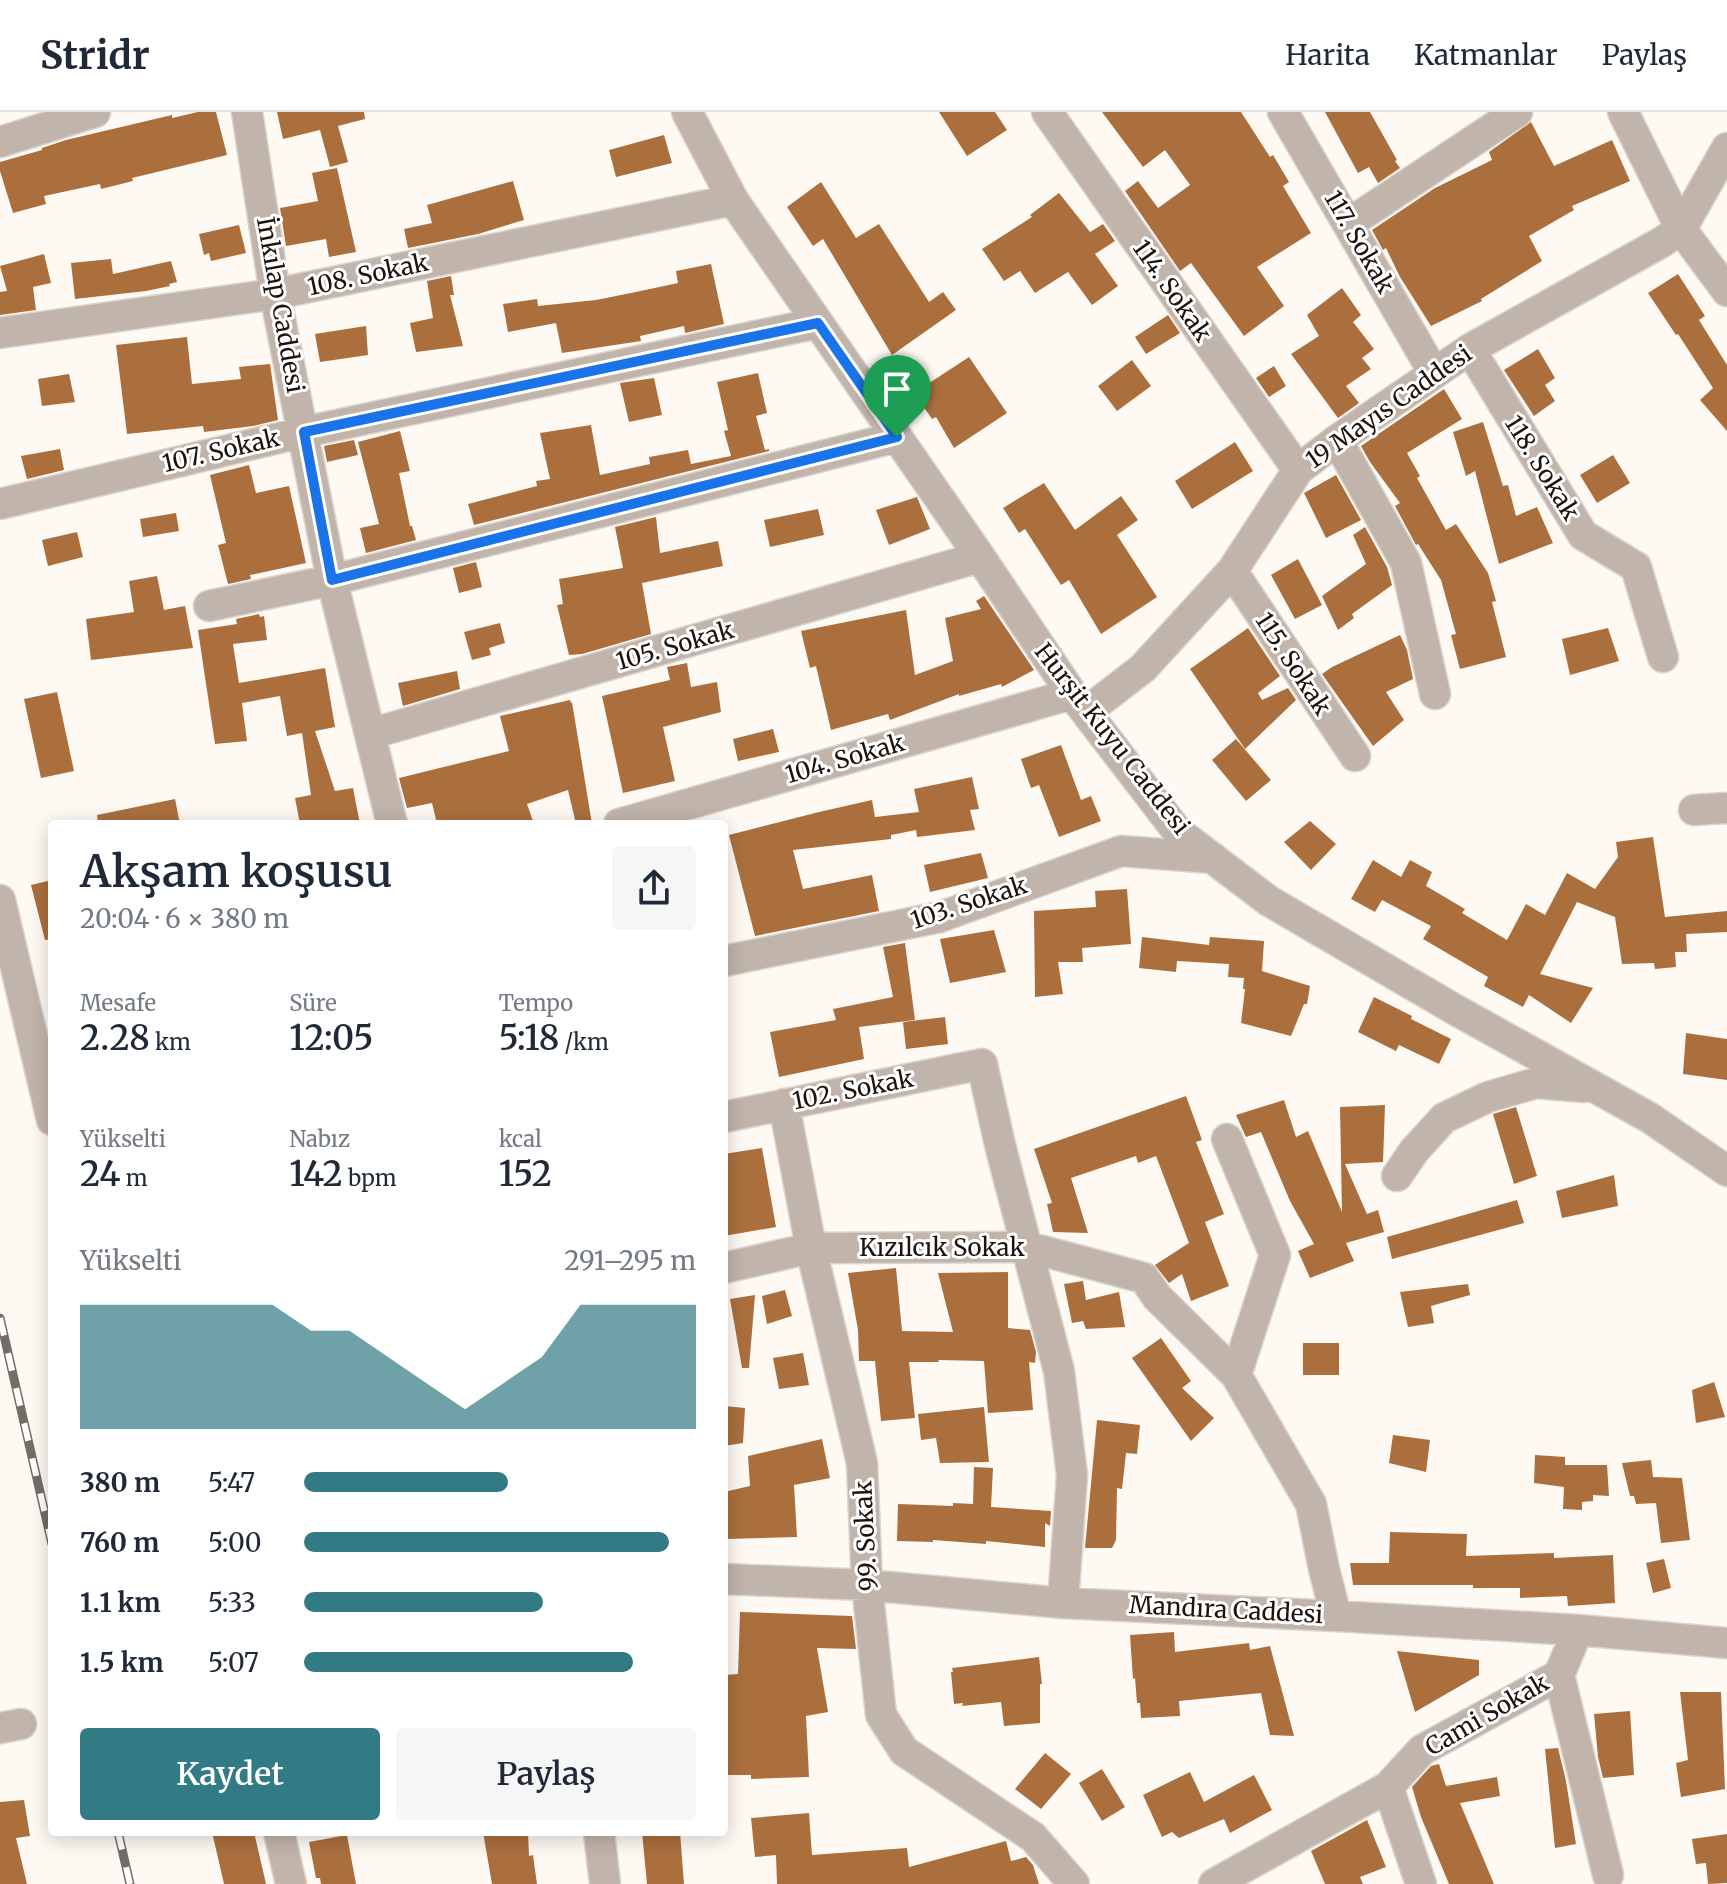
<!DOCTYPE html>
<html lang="tr">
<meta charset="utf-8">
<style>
:root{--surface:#fff;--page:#f6f6f7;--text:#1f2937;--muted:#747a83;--line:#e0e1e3;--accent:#327a84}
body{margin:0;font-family:Merriweather,serif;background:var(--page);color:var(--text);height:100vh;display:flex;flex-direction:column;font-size:30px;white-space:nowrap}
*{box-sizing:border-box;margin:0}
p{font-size:26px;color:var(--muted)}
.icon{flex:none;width:44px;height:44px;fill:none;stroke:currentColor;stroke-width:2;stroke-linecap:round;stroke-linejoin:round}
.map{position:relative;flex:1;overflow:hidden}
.side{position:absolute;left:48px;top:708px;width:680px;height:1016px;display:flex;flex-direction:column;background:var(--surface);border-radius:8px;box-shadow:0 4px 20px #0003}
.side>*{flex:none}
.pin{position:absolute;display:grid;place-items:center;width:68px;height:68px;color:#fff;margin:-82px -34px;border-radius:50% 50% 50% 0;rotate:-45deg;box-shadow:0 0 8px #0007}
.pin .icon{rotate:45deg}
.round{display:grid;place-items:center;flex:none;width:84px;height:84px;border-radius:8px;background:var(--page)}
.headline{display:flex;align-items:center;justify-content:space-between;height:136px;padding:0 32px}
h1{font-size:44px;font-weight:600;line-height:60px}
.stats{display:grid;grid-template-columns:repeat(3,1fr);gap:12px;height:136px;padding:8px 32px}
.stats div{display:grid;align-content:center}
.stats b{font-size:34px;font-weight:600}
.stats small{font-size:22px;font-weight:400}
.stats p{font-size:22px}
.chart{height:224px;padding:16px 32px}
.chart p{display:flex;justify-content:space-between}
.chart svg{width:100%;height:144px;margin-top:8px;fill:var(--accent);opacity:.7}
.action{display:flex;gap:16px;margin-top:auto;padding:16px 32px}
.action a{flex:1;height:92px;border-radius:8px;background:var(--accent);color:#fff;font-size:32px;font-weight:600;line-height:92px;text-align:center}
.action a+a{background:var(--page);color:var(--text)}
ul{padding:0 32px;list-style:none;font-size:26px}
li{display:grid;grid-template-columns:128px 96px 1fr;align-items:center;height:60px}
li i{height:20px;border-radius:10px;background:var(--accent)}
header{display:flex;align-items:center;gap:48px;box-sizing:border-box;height:112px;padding:0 40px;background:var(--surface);border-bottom:2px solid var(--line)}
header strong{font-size:38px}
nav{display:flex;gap:44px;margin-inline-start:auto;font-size:28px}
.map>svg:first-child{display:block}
.building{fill:#ab6f3e}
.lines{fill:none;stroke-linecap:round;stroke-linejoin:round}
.minor-casing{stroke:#dbd4cf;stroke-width:33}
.minor{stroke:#c1b4ab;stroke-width:30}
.rail-casing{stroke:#746c66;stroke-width:9}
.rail{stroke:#fff;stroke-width:6;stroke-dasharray:18;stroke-linecap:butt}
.route-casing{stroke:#fff;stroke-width:16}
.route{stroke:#1a73e8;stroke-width:10}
.labels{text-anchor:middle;stroke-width:6;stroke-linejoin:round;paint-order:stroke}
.street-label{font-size:24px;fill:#1d130c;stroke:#fff}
</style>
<header>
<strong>Stridr</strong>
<nav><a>Harita</a><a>Katmanlar</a><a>Paylaş</a></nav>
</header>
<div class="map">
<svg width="1727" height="1772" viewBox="0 0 1727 1772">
<rect width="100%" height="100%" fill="#fff9f4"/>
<path class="building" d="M198,0H216L227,43L132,66L133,69L101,77L100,72L44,84L46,92L13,101L0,59V50L42,38V36L66,28L172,3V6Z
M277,0H364L365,7L338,14L348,50L330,55L320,18L283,27Z
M939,0H995L1007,18L967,44Z
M1102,0H1241L1270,45L1273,43L1289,70L1283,74L1311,121L1257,155L1284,194L1244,224L1191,151L1180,159L1125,79L1138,69L1158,96L1190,73L1165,38L1143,55Z
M1325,0H1370L1397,48L1395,49L1400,56L1378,71L1369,55L1358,61Z
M1531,10L1554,54L1612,28L1630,69L1572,94L1574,98L1529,124L1542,149L1481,187L1482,189L1431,214L1400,165L1386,136L1383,138L1372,118L1435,76L1492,48L1489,40Z
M664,23L672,51L616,65L609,38Z
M337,56L356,140L329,145L326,127L286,134L280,96L318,89L312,61Z
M513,69L524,108L478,122L408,136L404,117L432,111L427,93Z
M821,70L856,126L879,112L929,190L943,180L956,198L892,243L823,127L813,134L787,95Z
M1059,81L1090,120L1103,112L1115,129L1095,142L1118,174L1092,193L1068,160L1035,181L1020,159L1004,169L982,137L1032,105L1030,103Z
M239,113L246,141L211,149L209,141L204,143L199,122Z
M44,142L51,171L33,175L36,198L0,203V180L7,179L0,154Z
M111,147L113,162L171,149L177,170L169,172L170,174L146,179L75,187L71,151Z
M711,152L724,212L685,221L684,214L640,224L641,229L562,241L556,211L508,220L503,192L537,187L538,194L596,188L631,181L678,171L676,159Z
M1678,162L1705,204L1699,208L1727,253V319L1700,288L1713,276L1678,222L1676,223L1648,181Z
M451,164L454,183H450L463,234L416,240L410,211L433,206L427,169Z
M1342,176L1361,203L1353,210L1374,237L1362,246L1371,257L1346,274L1359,291L1338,306L1291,242L1319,224L1307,203Z
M1168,203L1180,221L1146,242L1135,225Z
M366,214L368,243L320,250L315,222Z
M187,225L192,272L241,267L239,255L270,252L278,308L253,314L204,320L203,314L127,322L116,233Z
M1538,237L1555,266L1545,273L1555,289L1534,304L1504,258Z
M969,245L1007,301L954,336L936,305L932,307L914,281Z
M1132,248L1151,274L1117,299L1098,274Z
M1274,254L1286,274L1269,285L1256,266Z
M758,261L767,301L756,304L765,338L769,337V339L474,413L468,392L537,374L536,369L550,367L540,321L591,313L600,363L650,352L649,345L688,338L691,352L731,344L724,319L728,318L717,270Z
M69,262L75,290L42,294L38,267Z
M654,266L662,303L629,310L620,271Z
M1444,277L1462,307L1407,341L1420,364L1417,366L1446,418L1456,412L1488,461L1496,489L1492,490L1506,545L1460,557L1451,523L1456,522L1441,468L1418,432L1416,433L1395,394L1400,391L1370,350L1361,334Z
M1483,310L1503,374L1508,373L1516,404L1537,395L1553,431L1499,452L1475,359L1466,364L1453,320Z
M400,319L410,359L399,361L410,414H412L416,428L366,441L360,416L379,412L358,330Z
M354,328L358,343L327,350L324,334Z
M1235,330L1253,359L1192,397L1175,369Z
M60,337L64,358L27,367L21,344Z
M1613,343L1630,371L1597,391L1580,363Z
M249,353L256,381L289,374L306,451L250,463L251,467L228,472L218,433L226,431L210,363Z
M1336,363L1361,408L1326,426L1304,381Z
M1044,371L1075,418L1121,384L1138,408L1117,423L1157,485L1101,522L1069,468L1061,473L1025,417L1019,421L1003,396Z
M917,385L930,417L889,433L876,398Z
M818,397L824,423L770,435L764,408Z
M176,401L179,419L143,425L140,407Z
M656,405L660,441L718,429L723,454L642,471L651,522L582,542L569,543L557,493L563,492L559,467L623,456L615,415Z
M1365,415L1387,455L1392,473L1352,502L1354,506L1338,518L1322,484L1366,452L1353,423Z
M77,420L83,445L48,454L42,428Z
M1298,447L1322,493L1295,507L1271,463Z
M476,450L482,475L459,481L453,456Z
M157,464L164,498L185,494L193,536L91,548L86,507L134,500L129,469Z
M984,484L1034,558L1002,575L1001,572L959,584V582L890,608L888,602L831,618L816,554L810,556L801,519L906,498L915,563L953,549L945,506L981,497L976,489Z
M259,502L260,505L264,504L267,528L233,532L239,571L325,556L335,615L315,619L335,679L353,676L360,712H300L295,686L311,683L302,621L287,624L280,584L242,591L247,629L215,632L198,518L237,512L236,507Z
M500,511L505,531L489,536L491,543L472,548L464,520Z
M1248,516L1280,564L1258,581L1262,588L1288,576L1296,588L1245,637L1190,557Z
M1608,516L1619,549L1570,563L1562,527Z
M1400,523L1407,538L1413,567L1386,580L1404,608L1373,634L1322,562L1332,555Z
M687,551L691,575L717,570L721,600L663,615L675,669L623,681L602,584L670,568L667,555Z
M457,559L460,577L403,594L398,571Z
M57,580L74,659L41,666L24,587Z
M570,588L571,591L572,590L592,712H576L568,678L527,692L534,712H437L432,691L407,696L399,666L509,639L500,604Z
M773,617L779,640L738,649L733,627Z
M1236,627L1271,668L1246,689L1212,648Z
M1061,633L1081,688L1091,684L1101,709L1059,725L1039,673L1031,676L1021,647Z
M972,665L979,697L970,698L975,718L917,725L916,718L891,723V727L793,738L803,777L872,763L879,799L755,824L729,723L819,700L872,688L875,705L919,700L914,677Z
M175,687L180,712H98L97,703Z
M1310,709L1336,732L1311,758L1284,730Z
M1653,725L1665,805L1727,799V820L1686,822L1687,840H1675L1676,855L1655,857L1654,851L1622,852L1615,805L1577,790L1540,862L1593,876L1571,911L1529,883L1523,895L1484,874L1488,865L1423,827L1431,814L1382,788L1375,800L1351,787L1373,748L1401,765L1410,748L1432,760L1426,774L1465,797L1462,801L1507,828L1526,792L1545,803L1567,761L1595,777L1618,745L1616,730Z
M981,741L988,766L930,780L924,753Z
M52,768V827L45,828L31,773Z
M1127,777L1131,832L1082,836L1083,850H1058L1063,882L1035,885L1034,799L1096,795L1095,779Z
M994,818L1006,860L950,871L940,827Z
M1142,825L1209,833L1210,825L1264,829L1262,859L1310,874L1307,892H1304L1291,924L1241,911L1245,877H1243L1244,866L1228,865L1229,852L1177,849L1176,860L1139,856Z
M905,831L915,908L859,915L864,947L779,965L770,920L836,908L833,897L893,885L883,835Z
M1374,885L1412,904L1411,907L1451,927L1439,952L1399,933L1396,939L1358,920Z
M945,905L948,932L906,937L903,910Z
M1686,921L1727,927V968L1683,962Z
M1186,984L1202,1028L1196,1030L1224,1102L1205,1110L1229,1174L1191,1189L1182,1162L1169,1171L1155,1153L1189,1131L1156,1044L1138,1051L1136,1044L1071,1066L1088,1121L1053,1120L1047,1092L1052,1091L1034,1037Z
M1284,988L1296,1025L1308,1019L1342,1100L1340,995L1385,993L1383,1050L1345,1052L1367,1102L1378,1098L1384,1120L1346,1131L1354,1149L1310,1166L1298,1139L1314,1132L1290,1089L1261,1020L1246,1025L1236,1003Z
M1516,995L1537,1064L1514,1072L1493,1002Z
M762,1036L776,1115L724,1124V1042Z
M1614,1063L1618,1094L1562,1106L1556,1079Z
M1517,1088L1524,1111L1392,1147L1387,1125Z
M896,1156L902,1219L953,1220L938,1161L1008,1160V1216L1030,1218L1036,1240L1035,1251L1029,1250L1033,1298L988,1301L984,1249L938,1248L939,1250H909L915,1306L881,1309L875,1249H859L858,1218L848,1161Z
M1083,1169L1086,1188L1119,1180L1125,1215L1086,1217L1083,1209L1072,1211L1064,1172Z
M1468,1172L1470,1183L1431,1194L1434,1211L1408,1215L1400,1180Z
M785,1178L792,1204L767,1212L762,1184Z
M755,1183L749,1256H742L730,1187Z
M1161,1226L1191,1269L1182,1276L1214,1306L1191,1329L1132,1246Z
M1303,1231H1339V1263H1303Z
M803,1241L809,1273L779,1277L773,1246Z
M1714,1270L1725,1305L1696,1311L1692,1278Z
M724,1294L745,1296L743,1331L724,1334Z
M984,1295L989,1350L940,1351L936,1326L921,1328L918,1302Z
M1097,1308L1140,1313L1137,1342L1126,1341L1122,1377L1117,1376L1116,1428L1112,1436H1085Z
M1393,1323L1430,1328L1426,1360L1389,1351Z
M822,1327L830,1366L794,1373L797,1425L724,1427V1380L750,1374L748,1344Z
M1535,1343L1565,1345V1353H1607L1609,1384L1593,1383V1389L1582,1390V1398L1563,1397L1564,1375L1534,1371Z
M1651,1348L1653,1365L1682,1366L1690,1428L1661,1431L1656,1391L1636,1392L1634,1384H1630L1622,1351Z
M974,1355L993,1356L991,1395L1051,1399L1050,1414L1045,1411V1435L986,1429V1432L933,1428V1430L897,1429L898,1392L953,1394V1391L973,1392Z
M1390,1420L1467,1422L1466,1444L1554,1441V1446L1613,1443L1615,1491L1568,1494L1567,1484L1520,1486V1476H1473V1473H1353L1350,1451H1389Z
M1664,1447L1671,1476L1653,1481L1646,1451Z
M740,1500L852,1504L856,1537L817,1536L828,1600L806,1604L809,1665L751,1667V1663H724V1640H727L724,1610V1563L738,1562Z
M1174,1520L1175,1540L1249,1531L1250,1538L1270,1534L1294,1624L1270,1623L1261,1581L1179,1589L1180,1604L1141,1606L1140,1591H1137L1135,1566L1133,1567L1130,1523Z
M1397,1539L1479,1548V1563L1415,1600Z
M1039,1545L1042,1572H1040V1611L1004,1614L1001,1590L962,1594L963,1591L954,1592L951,1560H953L952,1556Z
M1680,1580H1721L1725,1677L1681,1685L1676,1651L1688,1648Z
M1630,1599L1634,1663L1603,1666L1598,1645L1594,1602Z
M1558,1636L1566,1669L1576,1732L1555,1736L1545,1637Z
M1045,1641L1071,1662L1041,1697L1015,1677Z
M1439,1652L1446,1674L1497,1665L1500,1684L1460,1691L1494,1772H1449L1421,1705L1412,1675L1431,1654Z
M1102,1657L1125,1695L1102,1709L1079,1671Z
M1190,1660L1204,1690L1254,1663L1272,1698L1230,1721L1224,1707L1179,1726L1172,1720L1162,1725L1143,1683Z
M24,1688L30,1724L16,1726L27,1772H0V1690Z
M809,1701L812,1743L907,1736L909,1755L1006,1729L1011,1749L1026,1745L1033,1753L1039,1772H777L776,1743L755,1745L751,1706Z
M1367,1708L1386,1755L1360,1765L1363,1772H1325L1311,1739Z
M212,1720H254L266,1772H224Z
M483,1720H528L529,1744L533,1743L537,1772H492Z
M642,1720H680L684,1772H647Z
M1727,1722V1771L1708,1772L1706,1751L1696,1752L1692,1727Z
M347,1723L356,1772H321L320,1766H316L309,1730Z"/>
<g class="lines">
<g class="minor-casing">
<path id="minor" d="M247,0L275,182L332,468L392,712
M687,0L733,88L980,445L1072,582L1178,720L1269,789L1454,897L1650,1006L1727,1059
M1047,0L1298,358
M1283,0L1434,261
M1623,0L1681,117L1727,179
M0,30L95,0
M1348,112L1517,0
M0,221L275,182L733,88
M1470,237L1583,423L1636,455L1663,545
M1337,328L1406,451L1435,582
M0,392L304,320L818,211
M1232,459L1355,644
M209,494L332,468L897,325
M1086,600L1143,556L1232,459L1298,358L1337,328L1470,237L1662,130L1681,117L1727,36
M370,622L980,445
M1694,698L1727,696
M619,712L1072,582
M0,788L52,1008
M724,849L940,805L1121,739L1213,746
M784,992L811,1136L862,1351L867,1473L881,1603L904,1639L1033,1725L1074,1772
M724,1005L982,952L1000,1033L1059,1259L1072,1363L1063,1491
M1227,1027L1275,1143L1236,1263
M1397,1064L1414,1039L1444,1006L1488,985L1536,971L1585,975
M724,1156L811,1136L1028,1135L1144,1166L1157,1185L1236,1263L1311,1392L1324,1457L1336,1504
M724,1467L867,1473L1063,1491L1336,1504L1578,1518L1727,1531
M1559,1563L1608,1763
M0,1616L21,1612
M1388,1675L1421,1772
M279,1720L291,1772
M599,1720L605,1772
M1214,1772L1388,1675L1422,1638L1559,1563L1578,1518"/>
</g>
<use href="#minor" class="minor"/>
<g class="rail-casing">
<path id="rail" d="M0,1206L52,1432
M118,1720L130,1772"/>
</g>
<use href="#rail" class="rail"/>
</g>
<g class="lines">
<g class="route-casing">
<path id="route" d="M818,211L897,325L332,468L304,320Z"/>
</g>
<use href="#route" class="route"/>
</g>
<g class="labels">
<g class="street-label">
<text transform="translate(1359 130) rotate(60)" y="8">117. Sokak</text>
<text transform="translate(368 163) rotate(-12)" y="8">108. Sokak</text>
<text transform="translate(1172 179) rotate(55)" y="8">114. Sokak</text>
<text transform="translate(280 193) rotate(80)" y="8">İnkılap Caddesi</text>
<text transform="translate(1389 295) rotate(-35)" y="8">19 Mayıs Caddesi</text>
<text transform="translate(221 339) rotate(-13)" y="8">107. Sokak</text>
<text transform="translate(1542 356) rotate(58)" y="8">118. Sokak</text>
<text transform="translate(675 534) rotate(-16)" y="8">105. Sokak</text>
<text transform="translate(1293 552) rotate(57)" y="8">115. Sokak</text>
<text transform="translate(1112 627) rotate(52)" y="8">Hurşit Kuyu Caddesi</text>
<text transform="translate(845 647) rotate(-16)" y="8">104. Sokak</text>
<text transform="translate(969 791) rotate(-18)" y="8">103. Sokak</text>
<text transform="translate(853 978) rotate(-11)" y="8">102. Sokak</text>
<text x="942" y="1144">Kızılcık Sokak</text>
<text transform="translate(866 1424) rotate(-93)" y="8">99. Sokak</text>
<text transform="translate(1226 1498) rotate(3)" y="8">Mandıra Caddesi</text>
<text transform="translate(1487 1603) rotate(-30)" y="8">Cami Sokak</text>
</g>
</g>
</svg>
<div class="pin" style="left:897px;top:325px;background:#1e9e55"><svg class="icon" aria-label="arrive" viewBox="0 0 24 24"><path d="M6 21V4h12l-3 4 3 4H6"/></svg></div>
<section class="side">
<div class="headline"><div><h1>Akşam koşusu</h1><p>20:04 · 6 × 380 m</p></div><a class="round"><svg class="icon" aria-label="share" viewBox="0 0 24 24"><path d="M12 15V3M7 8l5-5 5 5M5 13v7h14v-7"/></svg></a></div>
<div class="stats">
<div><p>Mesafe</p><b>2.28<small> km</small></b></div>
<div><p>Süre</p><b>12:05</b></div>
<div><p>Tempo</p><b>5:18<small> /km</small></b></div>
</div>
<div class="stats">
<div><p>Yükselti</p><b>24<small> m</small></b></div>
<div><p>Nabız</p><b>142<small> bpm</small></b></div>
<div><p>kcal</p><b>152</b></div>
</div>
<div class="chart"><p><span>Yükselti</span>291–295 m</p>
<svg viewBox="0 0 160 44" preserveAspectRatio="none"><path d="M0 44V6L10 6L20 6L30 6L40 6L50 6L60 14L70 14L80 22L90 30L100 38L110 30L120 22L130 6L140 6L150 6L160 6V44z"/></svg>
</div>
<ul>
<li><b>380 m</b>5:47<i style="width:52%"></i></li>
<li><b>760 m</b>5:00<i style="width:93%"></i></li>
<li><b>1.1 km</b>5:33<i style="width:61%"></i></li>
<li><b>1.5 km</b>5:07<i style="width:84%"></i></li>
</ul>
<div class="action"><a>Kaydet</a><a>Paylaş</a></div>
</section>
</div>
